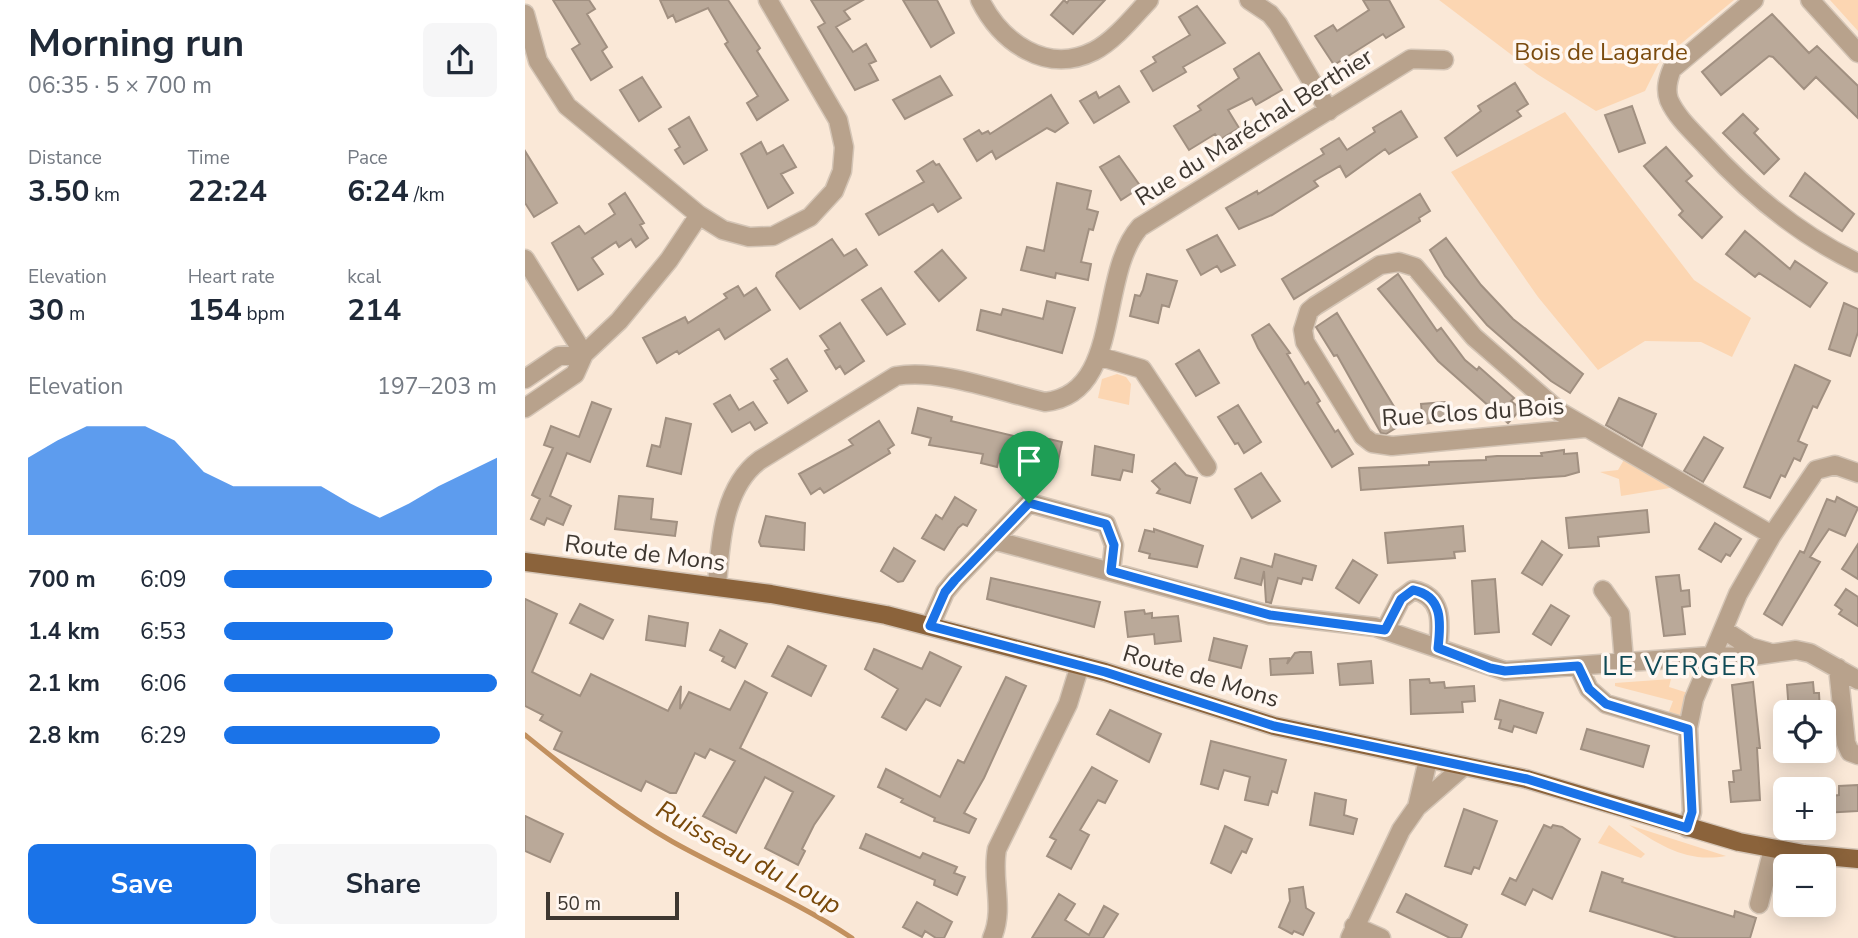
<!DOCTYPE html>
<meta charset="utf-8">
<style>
:root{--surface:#fff;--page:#f6f6f7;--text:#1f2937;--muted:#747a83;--accent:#1a73e8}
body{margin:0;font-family:"Nunito Sans",sans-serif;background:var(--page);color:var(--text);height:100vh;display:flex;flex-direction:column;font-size:26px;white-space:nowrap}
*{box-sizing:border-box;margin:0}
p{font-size:23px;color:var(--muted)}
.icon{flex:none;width:38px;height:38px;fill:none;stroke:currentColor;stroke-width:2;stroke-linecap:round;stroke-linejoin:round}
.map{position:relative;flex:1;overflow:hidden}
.drawer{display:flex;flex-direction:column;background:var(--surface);width:525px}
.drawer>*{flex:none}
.tools{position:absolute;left:1248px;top:700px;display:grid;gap:14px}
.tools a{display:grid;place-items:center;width:63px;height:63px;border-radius:10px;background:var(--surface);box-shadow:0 4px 18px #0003;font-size:35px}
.scale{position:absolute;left:21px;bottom:18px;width:133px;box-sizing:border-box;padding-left:7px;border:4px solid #3e3730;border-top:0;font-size:19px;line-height:24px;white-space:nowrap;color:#3e3730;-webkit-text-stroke:5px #fff7f1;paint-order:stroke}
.pin{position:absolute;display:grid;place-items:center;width:60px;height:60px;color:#fff;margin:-72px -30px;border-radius:50% 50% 50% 0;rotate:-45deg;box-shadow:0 0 7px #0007}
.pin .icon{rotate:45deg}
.round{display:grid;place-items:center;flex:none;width:74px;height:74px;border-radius:10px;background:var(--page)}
.headline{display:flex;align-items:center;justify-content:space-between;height:119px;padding:0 28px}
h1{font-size:38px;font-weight:700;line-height:52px}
.stats{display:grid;grid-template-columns:repeat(3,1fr);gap:10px;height:119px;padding:7px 28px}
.stats div{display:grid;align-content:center}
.stats b{font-size:30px;font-weight:700}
.stats small{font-size:19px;font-weight:400}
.stats p{font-size:19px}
.chart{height:196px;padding:14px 28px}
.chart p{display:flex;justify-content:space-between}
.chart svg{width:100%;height:126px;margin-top:7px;fill:var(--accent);opacity:.7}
.cta{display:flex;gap:14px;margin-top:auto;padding:14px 28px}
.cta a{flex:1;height:80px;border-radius:10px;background:var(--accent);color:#fff;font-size:28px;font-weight:700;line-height:80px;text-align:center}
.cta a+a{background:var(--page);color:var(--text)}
ul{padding:0 28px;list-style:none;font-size:23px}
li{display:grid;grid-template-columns:112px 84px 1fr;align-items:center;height:52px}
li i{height:18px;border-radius:9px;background:var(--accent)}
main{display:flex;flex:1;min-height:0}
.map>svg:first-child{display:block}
.green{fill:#fcd6b2}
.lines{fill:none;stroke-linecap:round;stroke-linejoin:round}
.stream{stroke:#c2905e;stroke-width:5}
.building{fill:#baa999;stroke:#a19081;stroke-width:2}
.minor-casing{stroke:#d4c5b6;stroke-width:21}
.major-casing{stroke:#d4c5b6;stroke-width:21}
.minor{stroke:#b8a28c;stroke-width:18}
.major{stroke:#8b633b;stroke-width:18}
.route-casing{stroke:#fff;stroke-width:14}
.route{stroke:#1a73e8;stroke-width:9}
.labels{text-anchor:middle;stroke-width:7;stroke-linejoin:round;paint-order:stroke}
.park-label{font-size:24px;fill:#7b4b0e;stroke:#fff7f1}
.street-label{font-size:24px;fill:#3e3730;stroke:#fff7f1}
.neighbourhood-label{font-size:26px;letter-spacing:2px;fill:#104a56;stroke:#fff7f1}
.water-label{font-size:26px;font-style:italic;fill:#784809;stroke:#fff7f1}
</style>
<main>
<section class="drawer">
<div class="headline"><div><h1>Morning run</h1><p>06:35 · 5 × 700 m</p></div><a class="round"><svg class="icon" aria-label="share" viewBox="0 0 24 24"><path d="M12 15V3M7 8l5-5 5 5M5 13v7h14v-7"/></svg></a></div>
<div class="stats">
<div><p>Distance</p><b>3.50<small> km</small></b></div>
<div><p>Time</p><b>22:24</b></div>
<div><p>Pace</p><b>6:24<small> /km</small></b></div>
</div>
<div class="stats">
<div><p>Elevation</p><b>30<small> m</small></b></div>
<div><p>Heart rate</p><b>154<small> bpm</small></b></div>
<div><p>kcal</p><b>214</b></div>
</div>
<div class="chart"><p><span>Elevation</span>197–203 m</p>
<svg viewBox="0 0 160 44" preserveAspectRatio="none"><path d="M0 44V17L10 11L20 6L30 6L40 6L50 11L60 22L70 27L80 27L90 27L100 27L110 33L120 38L130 33L140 27L150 22L160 17V44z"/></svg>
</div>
<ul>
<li><b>700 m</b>6:09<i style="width:98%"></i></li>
<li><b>1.4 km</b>6:53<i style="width:62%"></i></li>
<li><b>2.1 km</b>6:06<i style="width:100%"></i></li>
<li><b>2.8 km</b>6:29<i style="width:79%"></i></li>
</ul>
<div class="cta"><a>Save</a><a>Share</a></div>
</section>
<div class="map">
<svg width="1333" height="938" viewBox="0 0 1333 938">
<rect width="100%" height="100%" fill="#fae8d7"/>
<path class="green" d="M914,0H1209L1135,61L1120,91L1071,111L1012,74Z
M1305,0H1333V31Z
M1040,112L1169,280L1226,318L1207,357L1176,342L1120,341L1073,370L1013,297L926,172Z
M592,374L601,377L606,384L604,405L573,398L577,379Z
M1100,458L1151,487L1096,496L1094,479L1075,472L1093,470Z
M1146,679L1144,687L1163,693L1155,717L1143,714L1148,701L1090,686V683Z
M1084,825L1120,854L1116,858L1073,843Z
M1104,825L1201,856C1162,863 1136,846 1104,825Z"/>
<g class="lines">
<path class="stream" d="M0,735C47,773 95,812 148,842C207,875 270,900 327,938"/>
</g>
<path class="building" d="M28,0H64L70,9L62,14L82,47L77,51L87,67L66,80L47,49L55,44Z
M135,0H203L235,48L232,51L263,100L232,120L222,103L233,96L200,44L203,42L183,8L151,22L148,15L143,18Z
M286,0H338L319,11L325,19L311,27L328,52L341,44L351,61L344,64L353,80L330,90L293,27L300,23Z
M378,0H412L429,33L406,47Z
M539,0L542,3L544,0H580L548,34L526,15Z
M838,0H864L879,27L861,38L858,34L809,65L790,36L808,25L812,31L844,10Z
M672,6L700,43L658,67L661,72L628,91L616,71L631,62L628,57L665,35L654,17Z
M1247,14L1284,53L1292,46L1333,86V118L1291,77L1279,89L1248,57L1244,56L1196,95L1177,72Z
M734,53L757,90L731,105L727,98L703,110L714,128L694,140L690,134L664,150L649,126L676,110L673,106L714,78L709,69Z
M415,76L427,95L380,119L368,100Z
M117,77L136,107L114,121L95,90Z
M990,83L1003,104L992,111L996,116L932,156L920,138L956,111L953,106Z
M594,86L604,102L569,123L555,101L571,92L574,98Z
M526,95L543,123L530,132L522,128L471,159L467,151L452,161L439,139L454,130L457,134L463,131L465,134Z
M1107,106L1120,143L1094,152L1080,115Z
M876,111L892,137L864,154L860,149L821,177L815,166L789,181L793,186L747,215L714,229L701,208L732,191L733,194L799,154L796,149L814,138L822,150L850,132L848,128Z
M1218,114L1233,129L1229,133L1254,159L1239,174L1198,133Z
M164,117L182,150L159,164L150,150L155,147L144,129Z
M236,142L242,154L258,145L271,167L256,174L268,193L243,208L216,154Z
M1141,147L1167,176L1161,181L1197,217L1177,238L1154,215L1158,211L1119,166Z
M0,151L32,203L9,217L0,203Z
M594,156L616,187L596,200L575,167Z
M408,161L411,165L414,164L436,198L413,212L408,204L354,235L341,214L399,182L392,171Z
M1280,173L1329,214L1317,231L1265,196Z
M532,183L566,191L562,209L573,212L568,230L564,229L556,262L566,264L563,280L531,273L530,278L496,270L502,247L519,251Z
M100,193L119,223L115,225L123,238L111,247L106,239L94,247L91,242L67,258L78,274L53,290L27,243L54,226L60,234L90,214L84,204Z
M895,194L905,211L894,218L895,221L769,299L757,279Z
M1220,231L1265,269L1270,261L1302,283L1285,307L1234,273L1230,277L1201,254Z
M692,235L710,265L696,272L692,266L676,275L662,250Z
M921,238L956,285L988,319L1058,374L1045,393L1026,381L962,325L920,276L905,250Z
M307,239L319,256L331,249L342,265L275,309L251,276L252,273Z
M417,250L441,278L414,301L390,272Z
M622,274L652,281L644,307L637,305L633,323L605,316L610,295L615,296L618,290Z
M873,274L912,331L916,328L940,360L952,370L954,367L989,398L986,401L996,409L983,423L913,361L853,289Z
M213,286L219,296L231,288L245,310L200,339L194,329L154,354L152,351L132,363L118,338L160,317L163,323L202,298L199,294Z
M356,288L380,324L362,335L337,300Z
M522,301L550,308L537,353L452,330L456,310L476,315L478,309L518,319Z
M1319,303L1333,309V332L1325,356L1304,349Z
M812,313L879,423L861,434L856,433L812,355L809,356L791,327Z
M315,323L339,361L320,374L315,366L311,369L300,351L304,349L295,336Z
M744,324L765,353L762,354L780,384L783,382L789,391L795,401L792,403L810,432L813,430L828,454L807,467L733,348L727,335Z
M674,350L694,383L671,396L651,364Z
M262,359L282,391L263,403L249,381L253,379L246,369Z
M1270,365L1305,381L1292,408L1288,406L1273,441L1282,445L1275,461L1269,458L1260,477L1256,475L1245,498L1219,487Z
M205,395L214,410L228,402L242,423L230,430L225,422L207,432L189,404Z
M1094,398L1131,414L1117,446L1081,425Z
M67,402L86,409L65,462L42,453L25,496L46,506L38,525L22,518L19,525L6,519L15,499L7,495L28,448L19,445L26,426L54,437Z
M920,402L922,421L898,424L896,404Z
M713,405L736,442L719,453L713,443L710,444L693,417Z
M393,408L427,417L426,421L501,439L502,434L537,442L533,461L525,459L524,464L475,454L472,467L456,463L458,454L404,445L406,438L387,433Z
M141,418L166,424L156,474L122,466L127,445L135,447Z
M354,421L369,445L363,449L365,453L299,493L295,488L286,494L274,474L328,445L324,440Z
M1179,437L1198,448L1178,482L1159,471Z
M570,446L609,455L607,472L598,470L595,480L567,475Z
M1039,450V454L1052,453L1054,472L1040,476L836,490L834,468L904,465V462L961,460V457L972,456H1017L1016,453Z
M650,463L661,475L672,478L665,503L632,493L635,489L627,481Z
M736,473L755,501L727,518L710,489Z
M94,496L128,499L126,519L152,522L150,536L90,529Z
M430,497L451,510L442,526L438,524L433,528L419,550L397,538L411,515L417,519Z
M1312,497L1333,508L1320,536L1304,529L1285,557L1295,562L1257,625L1239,614L1275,551L1279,553L1302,499L1310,502Z
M1122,510L1124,532L1073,537L1074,546L1044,548L1041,518Z
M241,516L280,523L279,550L236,546L234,542Z
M1190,523L1216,539L1205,556L1201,554L1196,562L1174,549Z
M938,526L940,551L929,552L930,558L863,563L860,533Z
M629,529L678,546L672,567L624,558L625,554L614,551L620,530L629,532Z
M1017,541L1037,555L1017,585L997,573Z
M1333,544V579L1317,569Z
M369,548L390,561L378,581L373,582L356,571Z
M750,554L791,566L787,580L778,578L776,584L753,578L746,603L741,602L739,571L736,585L710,578L716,558L747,567Z
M828,560L852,575L834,603L811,588Z
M1154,575L1156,591L1164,590L1165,606L1157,607L1160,634L1139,636L1131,577Z
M466,578L575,602L569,627L462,599Z
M970,579L974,632L950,634L947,581Z
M1321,589L1333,597V626L1314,614L1317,610L1310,605Z
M0,599L32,614L7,672L55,696L66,674L143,711L156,686L155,709L164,692L205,710L220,681L242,693L215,748L309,796L289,825L277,849L280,851L273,865L240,848L268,792L240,777L211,833L178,816L210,761L185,749L180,758L170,753L151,793H145L121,781L116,791L29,749L37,732L15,720L18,715L0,706Z
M55,604L88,620L78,639L45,623Z
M1026,605L1044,616L1026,645L1008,634Z
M619,610L620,614L627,613V618L653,616L656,641L630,644L629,634L603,637L600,612Z
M124,616L163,623L160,646L121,640Z
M195,630L222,644L210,668L197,661L199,657L185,650Z
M689,638L722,646L716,668L684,660Z
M263,646L301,666L286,696L247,676Z
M349,649L397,669L405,652L436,667L415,706L401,699L381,730L357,717L373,689L340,669Z
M775,652H786L788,673L746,675L745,659L764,658L762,664L770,653Z
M846,661L848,683L815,685L813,664Z
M481,677L501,686L459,778L439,813L451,819L444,833L409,821L410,818L376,802L378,799L353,787L361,769L415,797L433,760L439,763Z
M904,679L905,683L919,682L920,688L949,686L950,701L937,702L938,712L886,714L885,680Z
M1228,682L1235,748H1232L1235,800L1206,802L1204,782H1209L1208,771L1216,770L1207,685Z
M1288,682L1289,693H1294L1295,712H1264L1262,685Z
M975,700L1018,713L1011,733L989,726L987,732L974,728L976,720L970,719Z
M585,710L636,734L624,762L572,734Z
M1062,729L1124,746L1118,767L1056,749Z
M686,741L761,760L752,793L747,791L743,805L720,800L725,777L699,770L693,789L676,784Z
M567,767L592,781L580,803L573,800L555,830L564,835L546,869L522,856L531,840L525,837Z
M1333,785V811L1298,813V797L1314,795V786Z
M790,793L821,800L819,815L832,819L828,834L785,825Z
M939,809L972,821L954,869L949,867L946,874L920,866Z
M0,816L38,834L25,862L0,851Z
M1019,825L1026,828L1028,825L1037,827L1055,839L1027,899L1008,889L1000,905L977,894L985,878L991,881Z
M700,826L727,839L721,853L717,851L706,873L686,863Z
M341,834L395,858L398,853L432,867L429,873L440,877L432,895L409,885L410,880L335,848Z
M1077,872L1098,879L1097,882L1209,917L1210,911L1231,918L1225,938H1153L1065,911Z
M778,887L781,908L789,913L778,935L769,931L767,934L754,927L765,901L764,889Z
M534,894L550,904L540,920L564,935L579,906L593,914L578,938H507Z
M881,894L942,925L936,938H925L872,912Z
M392,902L427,922L419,938H411L400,931L397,937L378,927Z"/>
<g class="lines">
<g class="minor-casing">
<path id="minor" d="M455,0C476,42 521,75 569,51C589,41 609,16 624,0
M724,0L745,14L753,24L804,111
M1229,0L1147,69C1143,79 1140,89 1144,100C1152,118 1168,132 1181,146C1225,194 1274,235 1333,263
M1285,0L1333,53
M0,14L13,61L42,106L174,215L198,230L224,237L248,236L285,217L309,191L317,171L319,147L313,120L243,0
M0,259L59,354
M573,356L617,369L682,467
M0,379L34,356L59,354
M0,408L50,374L59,354L94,321L144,260L174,215
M1060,428L867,446L847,443L838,436L780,342L778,330L784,311L790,306L855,265L874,262L890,267L949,337L1035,412L1247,535
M468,540L745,615L850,627L980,671L1186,656L1221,657L1271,650L1285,653L1333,680
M192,586C195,543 198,487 235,460L371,376C414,368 476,392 520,402C598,394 572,275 615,227L886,59L919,60
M1078,590L1095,614L1099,661
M405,626L420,592L430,580L504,503L581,524L589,545L586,571
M860,630L876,599L888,590C918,596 916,622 913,648
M1199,630L1225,647L1243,652
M1053,666L1064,689L1081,704L1163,728
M1313,668L1321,743L1325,752L1333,755
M892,807L903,760
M1162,828L1167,812L1163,728L1169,699L1213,594L1247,535L1291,470L1310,465L1333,473
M1234,904L1248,849
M829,926L856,938
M467,938C480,908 466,879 472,849L543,704L555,665
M825,938L876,830L892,807L939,766"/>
</g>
<g class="major-casing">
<path id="major" d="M0,562L246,594L361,615L580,672L749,726L1001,779L1214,842L1279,854L1333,859"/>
</g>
<use href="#minor" class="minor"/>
<use href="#major" class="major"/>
</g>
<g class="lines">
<g class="route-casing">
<path id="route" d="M504,503L581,524L589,545L586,571L745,615L860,630L876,599L888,590C918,596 916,622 913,648L965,668L980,671L1053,666L1064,689L1081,704L1163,729L1167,812L1162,828L1002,779L749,726L580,672L405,626L420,592L430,580Z"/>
</g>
<use href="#route" class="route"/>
</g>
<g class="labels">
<g class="park-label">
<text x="1076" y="60">Bois de Lagarde</text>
</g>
<g class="street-label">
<text transform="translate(729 127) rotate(-32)" y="8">Rue du Maréchal Berthier</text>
<text transform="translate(948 412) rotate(-4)" y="8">Rue Clos du Bois</text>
<text transform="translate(120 553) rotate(7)" y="8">Route de Mons</text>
<text transform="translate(676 676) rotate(17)" y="8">Route de Mons</text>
</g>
<g class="neighbourhood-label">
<text x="1155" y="675">LE VERGER</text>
</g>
<g class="water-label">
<text transform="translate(224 857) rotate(29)" y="9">Ruisseau du Loup</text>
</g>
</g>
</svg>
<div class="tools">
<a><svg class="icon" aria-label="locate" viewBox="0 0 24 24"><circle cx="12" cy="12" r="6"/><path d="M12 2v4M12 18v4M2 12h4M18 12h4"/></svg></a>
<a>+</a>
<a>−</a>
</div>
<div class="scale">50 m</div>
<div class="pin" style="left:504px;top:503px;background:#1e9e55"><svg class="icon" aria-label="arrive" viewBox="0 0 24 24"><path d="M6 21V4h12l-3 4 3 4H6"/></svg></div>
</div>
</main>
